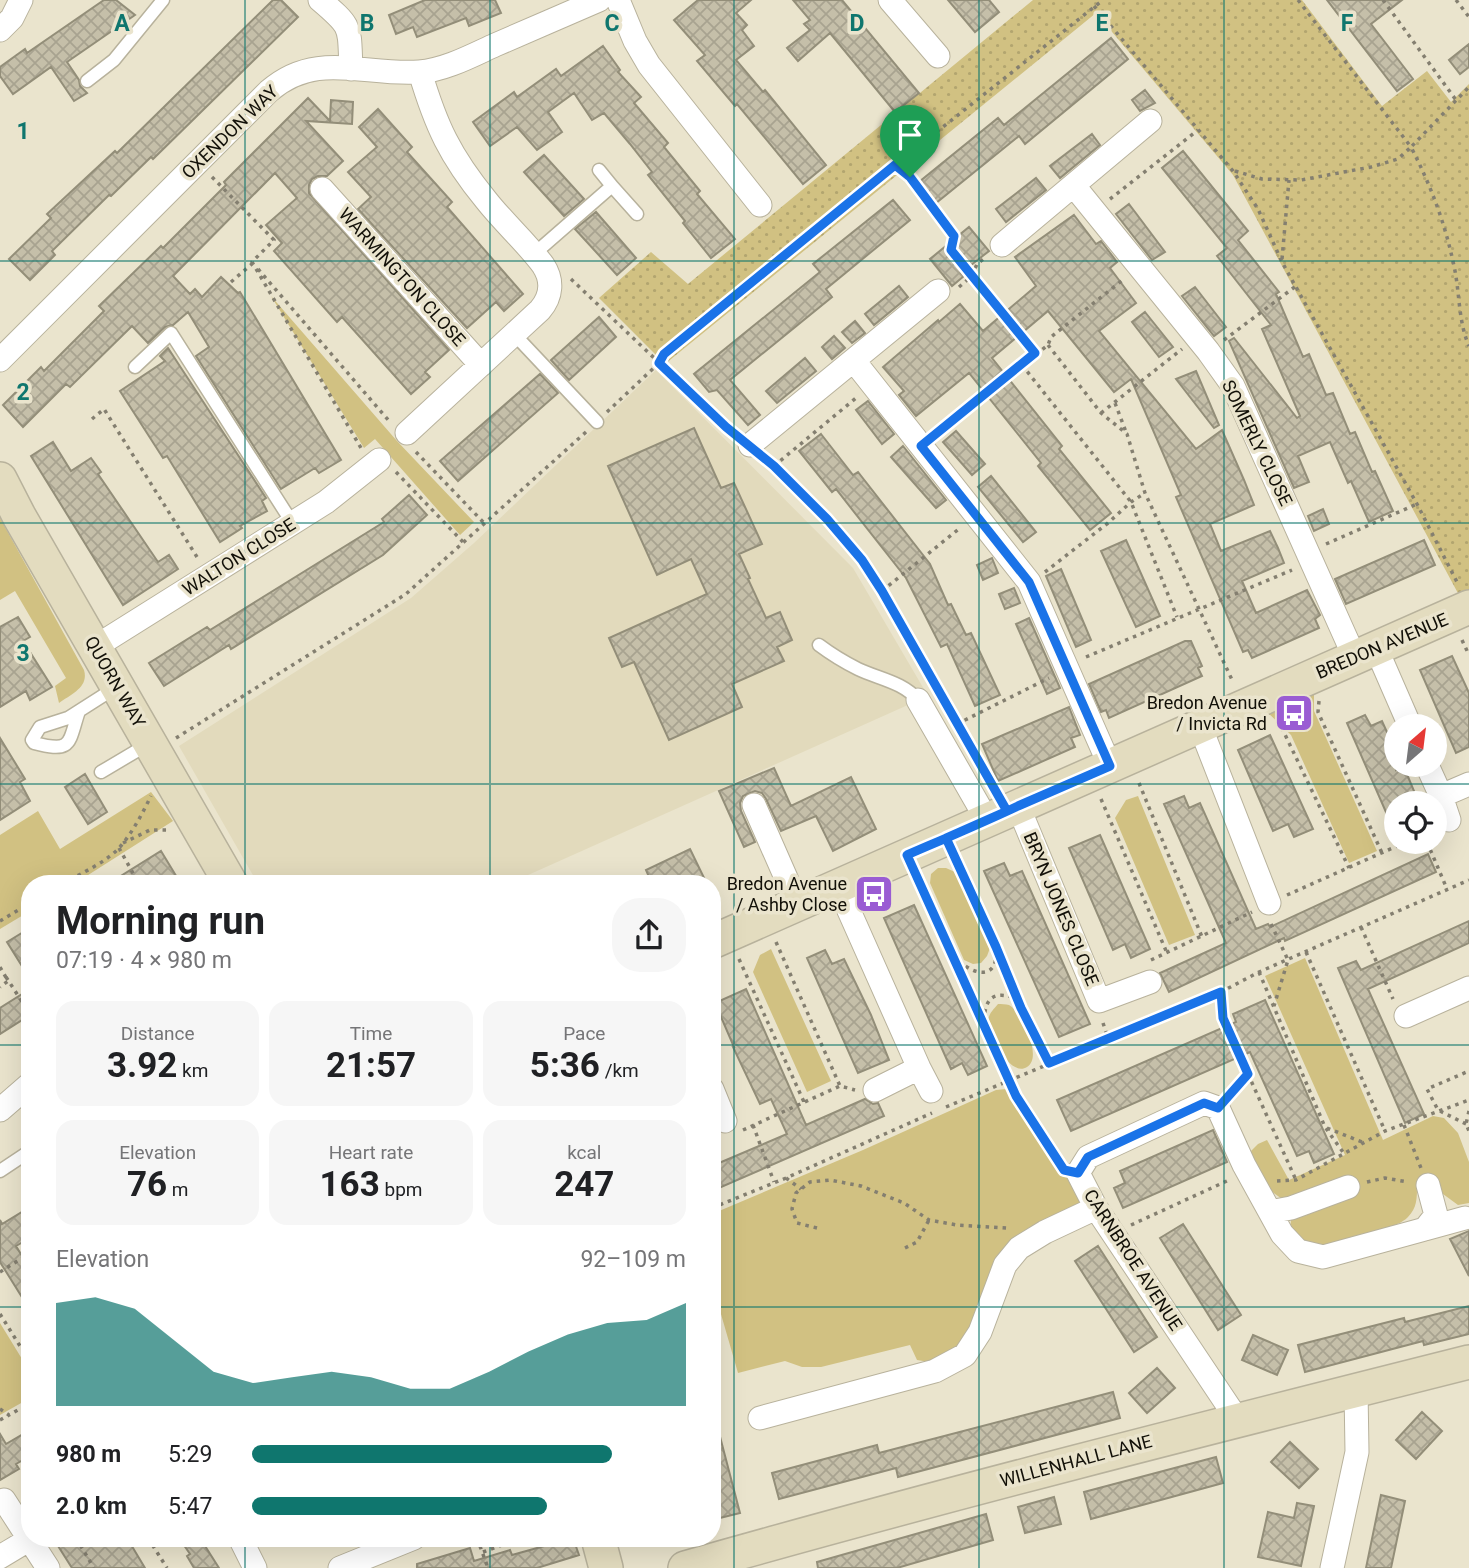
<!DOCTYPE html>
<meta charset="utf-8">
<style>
:root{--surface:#fff;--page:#f6f6f6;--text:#202124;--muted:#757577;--accent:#0f766e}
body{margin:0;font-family:Roboto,sans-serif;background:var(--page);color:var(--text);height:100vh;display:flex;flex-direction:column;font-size:26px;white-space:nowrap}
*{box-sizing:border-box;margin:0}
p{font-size:23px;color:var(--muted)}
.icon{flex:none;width:38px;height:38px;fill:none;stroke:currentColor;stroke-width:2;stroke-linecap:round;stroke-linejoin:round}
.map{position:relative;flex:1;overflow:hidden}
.details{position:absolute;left:21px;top:875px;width:700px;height:672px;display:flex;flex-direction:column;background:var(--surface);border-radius:28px;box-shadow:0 7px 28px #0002}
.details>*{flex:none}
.needle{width:46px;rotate:28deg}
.buttons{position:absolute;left:1384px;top:714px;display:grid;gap:14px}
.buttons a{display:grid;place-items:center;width:63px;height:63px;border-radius:50%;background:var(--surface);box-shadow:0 7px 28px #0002;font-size:35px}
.pin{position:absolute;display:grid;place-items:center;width:60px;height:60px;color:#fff;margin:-72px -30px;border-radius:50% 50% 50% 0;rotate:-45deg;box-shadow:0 0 7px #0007}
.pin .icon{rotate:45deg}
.round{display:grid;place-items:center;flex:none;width:74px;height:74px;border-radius:28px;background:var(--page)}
.headline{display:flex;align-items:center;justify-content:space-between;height:119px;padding:0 35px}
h1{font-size:38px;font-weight:700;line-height:52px}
.figures{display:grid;grid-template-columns:repeat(3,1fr);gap:10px;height:119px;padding:7px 35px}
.figures div{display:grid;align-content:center;border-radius:18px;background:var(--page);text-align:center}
.figures b{font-size:35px;font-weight:700}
.figures small{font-size:19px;font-weight:400}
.figures p{font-size:19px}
.chart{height:196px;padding:14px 35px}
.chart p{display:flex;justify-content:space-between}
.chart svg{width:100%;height:126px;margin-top:7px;fill:var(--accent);opacity:.7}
ul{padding:0 35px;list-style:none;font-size:23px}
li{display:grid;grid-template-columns:112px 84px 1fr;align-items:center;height:52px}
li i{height:18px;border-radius:9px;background:var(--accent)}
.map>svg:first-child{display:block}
.built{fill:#e2dabc}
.green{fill:#d1c182}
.park{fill:url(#park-dots)}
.building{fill:url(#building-cross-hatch);stroke:#938e79;stroke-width:2}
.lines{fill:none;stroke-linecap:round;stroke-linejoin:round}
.lane-casing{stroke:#b8b29c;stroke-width:15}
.street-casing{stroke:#b8b29c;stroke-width:25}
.secondary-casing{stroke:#b8b29c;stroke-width:36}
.path{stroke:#847f70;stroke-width:3.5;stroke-dasharray:3.5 5;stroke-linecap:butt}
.lane{stroke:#fff;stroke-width:12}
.street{stroke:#fff;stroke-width:23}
.secondary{stroke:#e3dcbf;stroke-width:33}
.route-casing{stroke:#fff;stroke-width:14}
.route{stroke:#1a73e8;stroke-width:9}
.grid{fill:none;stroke:#0f766e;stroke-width:2;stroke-opacity:0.55}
.labels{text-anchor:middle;stroke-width:7;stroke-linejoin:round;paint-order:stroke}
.street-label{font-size:18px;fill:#121008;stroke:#eae4cd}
.poi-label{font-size:18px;fill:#121008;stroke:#eae4cd;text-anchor:end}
.grid-label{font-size:23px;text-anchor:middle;font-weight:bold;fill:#0f766e;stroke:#eae4cd;stroke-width:7;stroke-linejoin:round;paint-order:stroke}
</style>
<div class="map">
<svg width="1469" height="1568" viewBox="0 0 1469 1568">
<defs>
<pattern id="park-dots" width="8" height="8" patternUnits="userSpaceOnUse" patternTransform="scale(1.75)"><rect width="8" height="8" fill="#d1c182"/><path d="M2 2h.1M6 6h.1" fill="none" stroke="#b2a56f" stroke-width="1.8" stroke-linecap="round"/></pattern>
<pattern id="building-cross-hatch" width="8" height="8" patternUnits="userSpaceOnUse" patternTransform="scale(1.75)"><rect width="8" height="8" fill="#c5bfa9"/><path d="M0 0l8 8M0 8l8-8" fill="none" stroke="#a8a390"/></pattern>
</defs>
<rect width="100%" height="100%" fill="#eae4cd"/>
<path class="built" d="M656,370L853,568L928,696L508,884H258L179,746L411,598L474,543Z"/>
<path class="green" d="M271,296L397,441L474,522L460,535L375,439L364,448Z
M0,518L84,670C89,687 72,694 59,703L55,686L66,678L15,591L0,600Z
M1314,687V711L1377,851L1349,863L1291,735L1265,710Z
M151,792L173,821L74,884H30V911L0,929V835L38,811L60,849Z
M1138,796L1195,935L1169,945L1115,818L1126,800Z
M938,868H946L955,872L990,948L987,956L981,963L973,964L964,960L930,883L931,874Z
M771,949L831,1081L807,1092L753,972L760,955Z
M1305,958L1383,1140L1433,1116L1444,1118L1458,1133L1469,1162V1203L1458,1205L1443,1194L1435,1180L1417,1186C1417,1198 1417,1208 1408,1217C1398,1229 1330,1247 1313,1245C1305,1244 1297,1236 1290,1231L1291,1220L1282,1199L1271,1191L1250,1152L1258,1144L1267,1140L1289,1180L1345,1155L1265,976Z
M998,1004C1001,1004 1006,1004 1009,1005C1020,1010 1044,1057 1027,1067C1010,1078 989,1034 988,1023C988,1014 993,1010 998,1004Z
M1006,1089L1014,1099L1060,1173L1073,1178L1088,1204L1017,1240L973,1329L957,1349L929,1362L917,1360L910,1345L821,1367H802L785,1361L738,1373L712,1283V1214L863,1150L996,1090Z
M0,1323L30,1372V1398L0,1415Z"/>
<path class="park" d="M1033,0H1302L1382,106L1427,71L1451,102L1469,84V591L1460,597L1233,175L1096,13L665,364L599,298L651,252L688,284Z"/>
<path class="building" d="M104,0H116L135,15L67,62L79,80L80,86L87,93L74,101L51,67L13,94L0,76V67L25,49L27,53Z
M273,0H281L298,17L153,159L151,157L111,196L109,195L52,251L55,255L30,280L9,259L51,218L47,214L115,151L117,153Z
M425,0H495L501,13L469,26L466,18L417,37L413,27L396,34L389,15Z
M698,0H751L736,13L747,25L742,30L754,46L736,60L763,92L765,90L826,165L803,184L737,104L735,106L697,61L705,55L674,20Z
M793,0H842L919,93L895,112L830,33L798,61L787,48L810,30L804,24L810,20Z
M948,0H989L999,12L975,32Z
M1327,0H1402L1371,24L1413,79L1397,91Z
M1111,38L1128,59L1025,144L1019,136L936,203L919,182L998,118L1004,125Z
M1469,44V67L1460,74L1449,60Z
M603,46L620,70L618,72L641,97L634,103L668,143L664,147L700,191L697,194L735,239L711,258L683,223L685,221L648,175L652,172L630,144L604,113L592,120L574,93L548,112L562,132L537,150L517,127L490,146L473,122L514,92L517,97L556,69L561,76Z
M1145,90L1155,103L1140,111L1132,100Z
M308,98L330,121L331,100L353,102L352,124L306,121L343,161L327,176H318L312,179L309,185V193L449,350L425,372L430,377L411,394L342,317L337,322L274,251L282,243L266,225L297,198L275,173L173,276L190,294L195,289L202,297L221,277L238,293L240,292L341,460L319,473L315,468L281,489L196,356L209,347L188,312L173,325L165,327L148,343L132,326L70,387L66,384L23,427L3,405L41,367L44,371L104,311L99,306L161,246L163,248L226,185L224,182Z
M378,109L412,147L407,152L452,202L447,207L523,294L504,311L496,302L467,328L358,209L371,197L348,172L377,147L359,127Z
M1092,134L1100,145L1060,178L1050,166Z
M1183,151L1248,231L1238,240L1279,292L1276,294L1303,357L1309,354L1326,395L1333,393L1350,434L1355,432L1372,472L1375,471L1393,511L1369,522L1351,481L1348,483L1330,442L1298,456L1309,482L1294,488L1229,341L1234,338L1297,418L1300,416L1262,329L1271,325L1217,256L1227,248L1162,168Z
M544,155L584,199L564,216L524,172Z
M1036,178L1046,190L1006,222L996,209Z
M893,200L910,220L826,289L832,297L730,380L760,415L748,425L717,390L709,392L694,374L820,272L813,264Z
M1129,204L1165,252L1152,260L1116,214Z
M596,212L636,258L617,275L575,229Z
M1074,215L1096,244L1101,241L1117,262L1110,268L1136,303L1099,331L1196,449L1222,430L1244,480L1254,505L1210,524L1221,551L1270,531L1278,548L1284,563L1242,581L1256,613L1307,590L1320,615L1315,619L1319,628L1252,658L1248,650L1243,652L1176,497L1181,495L1131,379L1114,392L1048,311L992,358L1062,446L1059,449L1111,513L1090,530L1038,466L1041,463L969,373L916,416L899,395L904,391L883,367L938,320L939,322L960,304L983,331L1036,286L1015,257Z
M969,227L989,251L961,273L964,276L952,286L930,259Z
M899,286L908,297L874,325L865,314Z
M1195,287L1226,327L1214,336L1182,296Z
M1145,312L1173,347L1159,357L1132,322Z
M599,317L616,337L569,380L551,360Z
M855,321L865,333L852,343L842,332Z
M834,336L845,348L832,359L822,347Z
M168,348L266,498L262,501L267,511L240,526L242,528L220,542L167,456L163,458L120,391L165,361L160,356Z
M805,358L816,371L777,403L766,391Z
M1196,371L1219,425L1214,428L1176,379Z
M540,374L558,393L458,481L440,461Z
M868,401L894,434L882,444L856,410Z
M694,428L721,488L734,483L762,544L739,554L750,578L748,579L766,618L780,612L792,640L777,647L784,661L732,684L742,707L669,740L634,662L622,667L609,638L707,594L691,559L657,575L608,466Z
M956,431L985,464L972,475L943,442Z
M821,434L853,475L858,472L930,564L948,605L951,604L966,635L971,633L1000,695L975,706L947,644L941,647L906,578L836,489L832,492L799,451Z
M53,442L71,471L91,458L101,472L98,474L158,562L169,555L178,569L123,605L31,456Z
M903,446L946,500L936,508L891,457Z
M991,476L1036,532L1023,542L978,487Z
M409,495L427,515L383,555L231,649L229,645L164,686L149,663L207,627L210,630L384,522L382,519Z
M1323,509L1329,524L1314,531L1308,516Z
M1126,540L1160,616L1136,627L1101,551Z
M1424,540L1435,565L1346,604L1335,579Z
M992,558L998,573L983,580L977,565Z
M1061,569L1091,640L1076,647L1046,576Z
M1014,588L1020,603L1005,609L999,594Z
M18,617L30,637L23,641L52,687L30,700L26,691L0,707V627Z
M1029,618L1060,688L1047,694L1016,624Z
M1185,641H1191L1202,666L1198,668L1202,676L1109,718L1106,710L1101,712L1089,684Z
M1452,656L1469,693V747L1456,753L1420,670Z
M1069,707L1080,735L1071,738L1075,747L998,781L982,744Z
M1365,715L1371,726L1382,721L1396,752V770L1404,767L1419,803H1396V835L1347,723Z
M1270,735L1313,829L1294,837L1288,824L1273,831L1238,750Z
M0,738L25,779L20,782L30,801L0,820Z
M774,768L791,806L851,777L876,829L833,851L816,816L781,831L766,799L762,793L755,791L743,796L740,803L741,811L755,842L744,847L719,791Z
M85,774L107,812L88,824L65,787Z
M1184,796L1189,808L1200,803L1256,929L1268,924L1270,927L1428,854L1436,872L1285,941L1284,938L1169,992L1160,973L1226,943L1164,804Z
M1100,835L1150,949L1131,958L1125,944L1113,950L1069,848Z
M690,849L707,884H652L646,870Z
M161,851L181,884H108Z
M1004,863L1010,876L1022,871L1090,1024L1059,1037L984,871Z
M914,905L987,1066L968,1075L962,1063L951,1069L884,918Z
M1469,921V943L1368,989L1424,1114L1405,1123L1338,968L1356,961L1361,970Z
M30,928V979L7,942Z
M825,950L832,964L844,959L871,1015L889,1060L858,1073L807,958Z
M30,989V1015L0,1034V1008Z
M746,989L806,1125L865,1099L873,1104L878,1103L884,1116L712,1191V1166L787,1134L771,1099L760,1104L733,1047H734L715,1003Z
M1265,1000L1334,1154L1314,1163L1309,1151L1297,1156L1250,1052L1071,1131L1057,1100L1236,1022L1233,1014Z
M1213,1130L1227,1162L1123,1208L1114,1188L1125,1183L1120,1171Z
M30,1207V1238L16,1246L30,1269V1310L0,1262V1220L2,1224Z
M1183,1224L1241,1315L1218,1330L1160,1238Z
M1469,1231V1276L1450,1239Z
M1098,1246L1157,1337L1134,1352L1075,1261Z
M1469,1306V1334L1424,1345L1423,1341L1305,1372L1298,1345L1404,1318L1405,1322Z
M1253,1335L1288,1350L1277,1375L1242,1360Z
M1157,1368L1175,1388L1147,1413L1129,1393Z
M1113,1392L1120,1418L898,1477L896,1468L779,1499L772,1473L877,1445L879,1453Z
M1422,1412L1442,1431L1416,1459L1396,1440Z
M718,1429L740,1513L712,1520V1430Z
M30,1430V1456L16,1464L19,1469L0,1480V1434L6,1444Z
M1290,1442L1318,1469L1299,1488L1271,1462Z
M1216,1457L1223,1483L1091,1519L1084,1492Z
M1381,1495L1405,1501L1395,1549L1391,1568H1366Z
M1054,1497L1061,1524L1025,1533L1018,1507Z
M1297,1503L1314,1506L1301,1566L1258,1557L1268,1512L1294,1518Z
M986,1514L993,1540L897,1568H818L817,1562Z
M53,1538H127L145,1568H72Z
M179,1538H200L219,1568H194L187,1556L190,1554Z
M573,1538L579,1555L537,1568H417V1564L470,1548L474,1561L510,1550L512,1555Z"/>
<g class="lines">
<g class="lane-casing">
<path id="lane" d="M87,81L114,60L163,0
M599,170L612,186
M534,254L612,186L637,214
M514,334L597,422
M135,367L171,333L293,524
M819,645C831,654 844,662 858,669C879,679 903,682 918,700
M79,711C68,744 73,753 34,743L32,740L40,727L68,718L115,688
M101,772L150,743
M0,1171L30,1151"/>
</g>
<g class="street-casing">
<path id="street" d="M320,0C353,28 349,26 351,69
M618,0L635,41L649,65L760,205
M890,0L938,56
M0,30L12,18L21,0
M1074,186L1208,351L1233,386L1354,656
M322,189L481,365
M1002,245L1150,121
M0,360L269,91C316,50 364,76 419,72C445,70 471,56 495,45C530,30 564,15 599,0
M854,361L1029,582L1110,766
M407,433L540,310C552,296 553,280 543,265C526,242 504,223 486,200C450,156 436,126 420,72
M750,445L938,291
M95,647L326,502L379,460
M1376,648L1410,726
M918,700L987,820
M1200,726L1269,903
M1427,765L1441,796L1469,784
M1441,796L1449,820
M754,805L797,903
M1018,806L1099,1001L1150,982
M838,886L919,1068L875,1090
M1406,1016L1469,988
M919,1068L931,1091
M712,1089L725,1121
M0,1110L30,1084
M1270,1212L1291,1208L1348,1187
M1425,1229L1465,1218
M760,1418L935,1371L965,1355L980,1332L1005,1265L1019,1248L1045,1232L1096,1208
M1237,1419L1096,1208L1078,1173L1088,1157L1204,1103L1218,1108L1244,1165L1282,1234L1298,1251L1323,1257L1425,1229L1436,1215L1428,1185
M4,1500L48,1568
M240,1538L255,1568
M0,1557L30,1539
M340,1568L414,1538
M1332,1568L1357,1452L1356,1390"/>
</g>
<g class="secondary-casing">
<path id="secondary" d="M0,479L19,516L231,884
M712,942L1469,607
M598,1538L606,1568
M685,1568C945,1494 1207,1428 1469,1362"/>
</g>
<path class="path" d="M1298,0L1411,147L1469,87
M1383,0L1456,100
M1456,0L1469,17
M1094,6L1233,171L1258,209L1282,262L1417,504L1458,584
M895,165L910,177L954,236L951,250L1034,353
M1235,171L1262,179L1301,180L1371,167L1398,159L1411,147C1431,186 1445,223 1454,266C1460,293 1458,321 1469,346
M212,177L274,240L252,262L361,448
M1110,199L1198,130
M1282,259L1289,180
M258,269L390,422
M571,279L733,433
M231,282L253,263
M959,287L972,276L977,264L986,257
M1224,340L1296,286
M1048,345L1101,413L1127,434L1145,493L1233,682
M1022,365L1131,502L1177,617
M1115,403L1126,432
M607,412L659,363L664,354L895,165L1103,0
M1101,413L1182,349
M92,419L104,409L197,557
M936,434L1048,345L1051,337L1124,279
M416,452L485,524
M767,459C801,489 836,524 863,561C891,601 913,645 936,687
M774,466L856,398
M396,472L463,542
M1326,544L1417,504
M1045,572L1108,523L1131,502L1145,493
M882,591L960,528
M1462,640L1469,655
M1086,657L1292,570
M1319,701L1318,712L1382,853
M1278,720L1349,868
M957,724L1049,678
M176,738L406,594L586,432
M1139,783L1202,937
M1101,799L1167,953
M1427,842L1447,889
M123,843L150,830H169
M119,848L139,884
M957,863C988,929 1016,997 1048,1062
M917,879L955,957L1016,1095L1059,1163
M63,884C81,873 105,863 119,848C133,832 142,814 151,796
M1287,895L1406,842
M0,921L30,903
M1271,924L1288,960L1274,1006
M1361,927L1393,999
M776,942L840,1086
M1306,952L1385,1131
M739,959L804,1102
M1151,960L1252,912
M959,961C974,975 997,980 996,952
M0,967L8,981L0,987
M1259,972L1325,1127L1345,1155
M6,977L30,1014
M1221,992L1223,1018L1248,1074L1231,1093
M984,1021C985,1001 991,991 1012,997L1017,1003
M1103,1023L1108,1038
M1248,1074L1296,1180
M946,1107L1221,992L1259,972L1469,880
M1469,1111L1466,1124L1469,1131
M1466,1124L1438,1110L1427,1089L1469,1071
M753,1125L774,1182
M1404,1125L1421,1168
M1327,1128L1362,1142
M743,1130L840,1086L855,1090
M712,1145L720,1140
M786,1178L801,1189
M1277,1181L1296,1180L1385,1131L1469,1100
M1367,1182L1385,1178L1408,1182
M712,1208L786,1178L932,1113
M1131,1225L1229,1180
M817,1228L797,1223L792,1209L796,1193L810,1182L830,1180L861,1186L904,1203L929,1220L957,1225L1008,1228
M905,1248L917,1242L929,1220
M0,1272L30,1253
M0,1314L30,1362
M0,1409L9,1415L30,1403
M0,1420L9,1415
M76,1538L94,1568
M148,1538L167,1568
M477,1538L488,1568
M483,1552L521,1538"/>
<use href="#lane" class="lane"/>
<use href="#street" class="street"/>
<use href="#secondary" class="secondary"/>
</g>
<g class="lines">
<g class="route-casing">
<path id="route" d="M910,177L895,165L664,354L659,363L726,427L774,466L827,519L862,560L882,591L1007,811L946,838L996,947L1021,1008L1049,1063L1221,992L1223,1018L1248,1074L1218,1108L1204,1103L1088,1157L1078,1173L1064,1170L1016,1096L907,855C944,839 982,823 1018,806L1110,766L1029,582L921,446L1035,353L951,250L954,236L910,177"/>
</g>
<use href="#route" class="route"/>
</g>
<path class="grid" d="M245,0V884M490,0V884M734,0V1568M979,0V1568M1224,0V1568M0,261H1469M0,523H1469M0,784H1469M0,1045H30M712,1045H1469M0,1307H30M712,1307H1469M245,1538V1568M490,1538V1568"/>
<defs>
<g id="bus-square" transform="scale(2.0125)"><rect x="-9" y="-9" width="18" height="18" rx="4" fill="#9a5cd3" stroke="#eae4cd"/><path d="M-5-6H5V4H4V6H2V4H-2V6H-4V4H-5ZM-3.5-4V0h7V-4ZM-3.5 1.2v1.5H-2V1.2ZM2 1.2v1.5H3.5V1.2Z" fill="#fff"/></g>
</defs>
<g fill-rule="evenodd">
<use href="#bus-square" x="1294" y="713"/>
<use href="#bus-square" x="874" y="894"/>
</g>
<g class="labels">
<g class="street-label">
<text transform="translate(230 132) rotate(-44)" y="6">OXENDON WAY</text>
<text transform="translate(402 277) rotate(48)" y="6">WARMINGTON CLOSE</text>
<text transform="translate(1257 443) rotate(64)" y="6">SOMERLY CLOSE</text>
<text transform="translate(239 557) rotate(-32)" y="6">WALTON CLOSE</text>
<text transform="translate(1382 646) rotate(-23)" y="6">BREDON AVENUE</text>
<text transform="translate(115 682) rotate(60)" y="6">QUORN WAY</text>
<text transform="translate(1061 909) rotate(67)" y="6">BRYN JONES CLOSE</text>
<text transform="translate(1133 1260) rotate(57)" y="6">CARNBROE AVENUE</text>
<text transform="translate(1076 1461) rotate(-15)" y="6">WILLENHALL LANE</text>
</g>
<g class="poi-label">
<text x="1267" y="709">Bredon Avenue<tspan x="1267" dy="21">/ Invicta Rd</tspan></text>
<text x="847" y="890">Bredon Avenue<tspan x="847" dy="21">/ Ashby Close</tspan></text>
</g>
</g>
<g class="grid-label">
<text x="122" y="31">A</text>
<text x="367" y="31">B</text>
<text x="612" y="31">C</text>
<text x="857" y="31">D</text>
<text x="1102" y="31">E</text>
<text x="1347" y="31">F</text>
<text x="23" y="139">1</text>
<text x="23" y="400">2</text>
<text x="23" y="661">3</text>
</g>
</svg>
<div class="buttons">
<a><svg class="needle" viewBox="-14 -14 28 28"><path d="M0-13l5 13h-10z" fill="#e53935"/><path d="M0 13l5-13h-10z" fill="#757577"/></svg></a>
<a><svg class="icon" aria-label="locate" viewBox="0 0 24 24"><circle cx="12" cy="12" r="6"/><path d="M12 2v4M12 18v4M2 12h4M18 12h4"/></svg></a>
</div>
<div class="pin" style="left:910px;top:177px;background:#1e9e55"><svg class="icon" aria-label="arrive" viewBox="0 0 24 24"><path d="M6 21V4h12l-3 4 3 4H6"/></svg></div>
<section class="details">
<div class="headline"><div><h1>Morning run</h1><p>07:19 · 4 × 980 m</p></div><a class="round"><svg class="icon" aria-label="share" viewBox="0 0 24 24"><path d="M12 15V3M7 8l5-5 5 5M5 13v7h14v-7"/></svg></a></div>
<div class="figures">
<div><p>Distance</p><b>3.92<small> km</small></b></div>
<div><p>Time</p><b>21:57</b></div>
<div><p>Pace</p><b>5:36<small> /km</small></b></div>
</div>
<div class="figures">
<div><p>Elevation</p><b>76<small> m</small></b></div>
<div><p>Heart rate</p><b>163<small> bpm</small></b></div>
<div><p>kcal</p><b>247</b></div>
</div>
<div class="chart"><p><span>Elevation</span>92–109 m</p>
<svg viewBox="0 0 160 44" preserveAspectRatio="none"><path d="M0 44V8L10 6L20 10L30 21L40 32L50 36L60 34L70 32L80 34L90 38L100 38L110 32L120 25L130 19L140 15L150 14L160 8V44z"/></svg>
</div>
<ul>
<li><b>980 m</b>5:29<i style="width:83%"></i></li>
<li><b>2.0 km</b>5:47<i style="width:68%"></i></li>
</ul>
</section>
</div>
